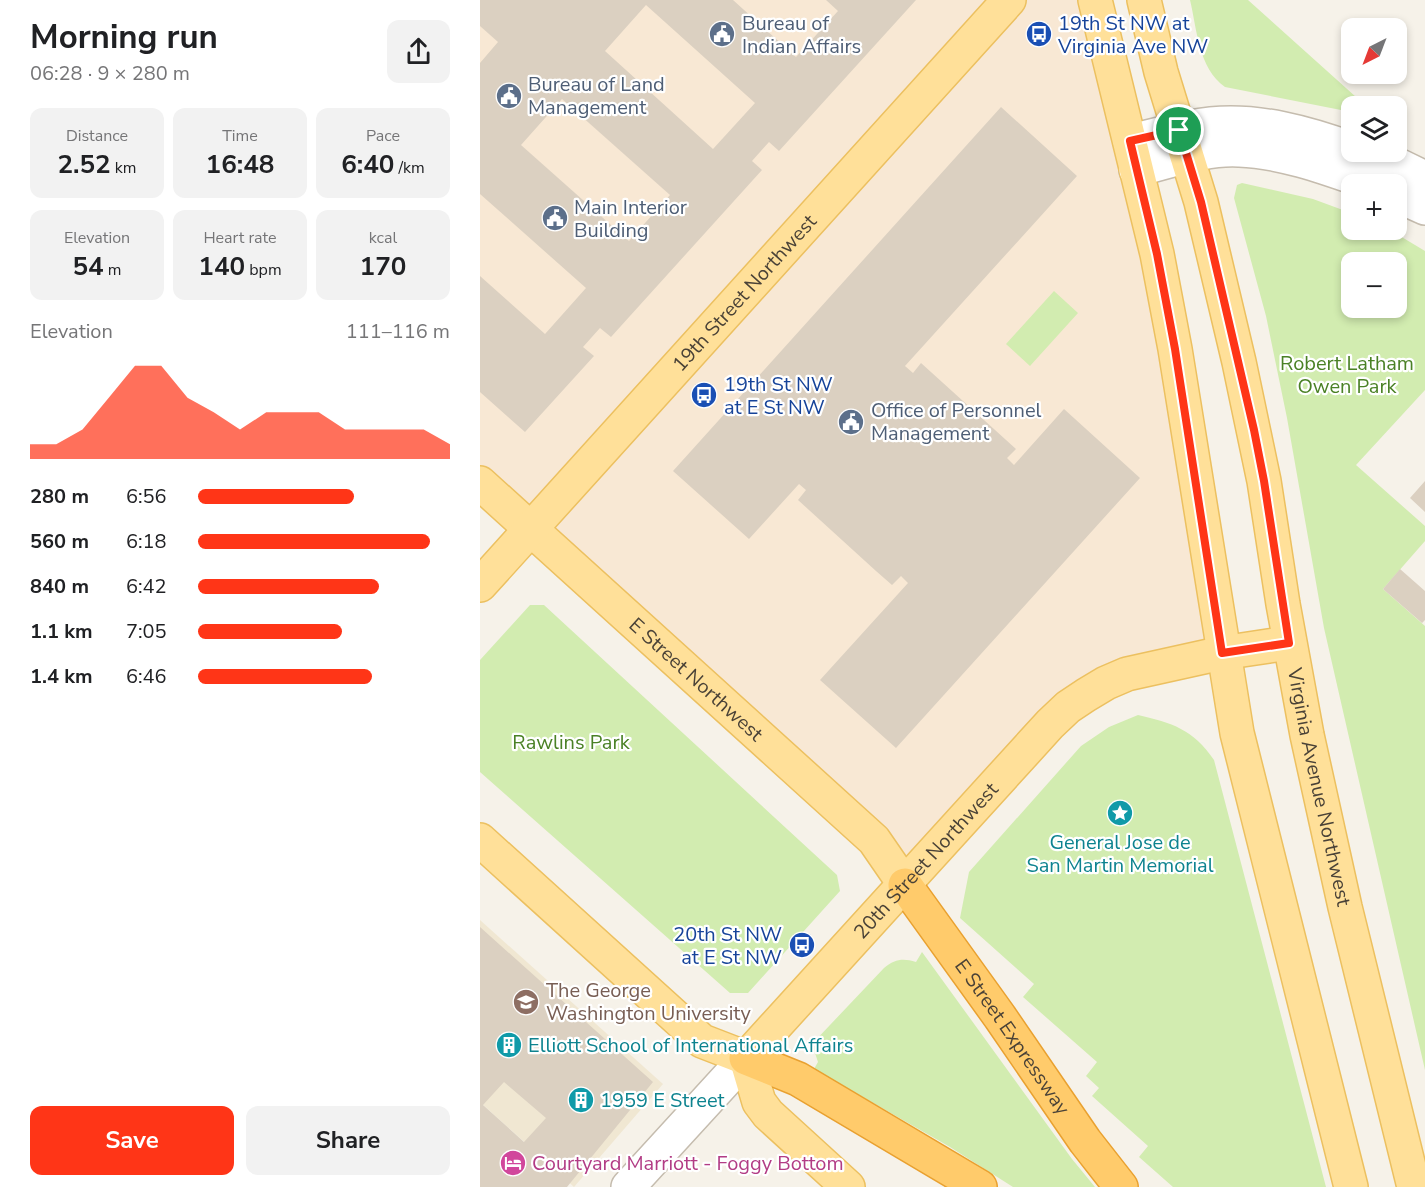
<!DOCTYPE html>
<meta charset="utf-8">
<style>
:root{--surface:#fff;--page:#f2f2f2;--text:#202124;--muted:#757577;--accent:#ff3517}
body{margin:0;font-family:"Nunito Sans",sans-serif;background:var(--page);color:var(--text);height:100vh;display:flex;flex-direction:column;font-size:22px;white-space:nowrap}
*{box-sizing:border-box;margin:0}
p{font-size:20px;color:var(--muted)}
.icon{flex:none;width:33px;height:33px;fill:none;stroke:currentColor;stroke-width:2;stroke-linecap:round;stroke-linejoin:round}
.map{position:relative;flex:1;overflow:hidden}
.drawer{display:flex;flex-direction:column;background:var(--surface);width:480px}
.drawer>*{flex:none}
.needle{width:39px;rotate:222deg}
.controls{position:absolute;left:861px;top:18px;display:grid;gap:12px}
.controls a{display:grid;place-items:center;width:66px;height:66px;border-radius:12px;background:var(--surface);box-shadow:0 3px 9px #0003;font-size:30px}
.pin{position:absolute;display:grid;place-items:center;width:51px;height:51px;color:#fff;margin:-26px;border:3px solid #fff;border-radius:50%;box-shadow:0 2px 6px #0007}
.round{display:grid;place-items:center;flex:none;width:63px;height:63px;border-radius:12px;background:var(--page)}
.summary{display:flex;align-items:center;justify-content:space-between;height:102px;padding:0 30px}
h1{font-size:33px;font-weight:700;line-height:45px}
.figures{display:grid;grid-template-columns:repeat(3,1fr);gap:9px;height:102px;padding:6px 30px}
.figures div{display:grid;align-content:center;border-radius:12px;background:var(--page);text-align:center}
.figures b{font-size:26px;font-weight:700}
.figures small{font-size:16px;font-weight:400}
.figures p{font-size:16px}
.chart{height:168px;padding:12px 30px}
.chart p{display:flex;justify-content:space-between}
.chart svg{width:100%;height:108px;margin-top:6px;fill:var(--accent);opacity:.7}
.action{display:flex;gap:12px;margin-top:auto;padding:12px 30px}
.action a{flex:1;height:69px;border-radius:12px;background:var(--accent);color:#fff;font-size:24px;font-weight:700;line-height:69px;text-align:center}
.action a+a{background:var(--page);color:var(--text)}
ul{padding:0 30px;list-style:none;font-size:20px}
li{display:grid;grid-template-columns:96px 72px 1fr;align-items:center;height:45px}
li i{height:15px;border-radius:8px;background:var(--accent)}
main{display:flex;flex:1;min-height:0}
.map>svg:first-child{display:block}
.commercial{fill:#f8e8d4}
.education{fill:#f0e7d2}
.green{fill:#d2ecb0;fill-rule:evenodd}
.building{fill:#dbd0c1;fill-rule:evenodd}
.lines{fill:none;stroke-linecap:round;stroke-linejoin:round}
.minor-casing{stroke:#c5bcae;stroke-width:36}
.major-casing{stroke:#ecc060;stroke-width:36}
.highway-casing{stroke:#e9a130;stroke-width:36}
.minor{stroke:#fff;stroke-width:33}
.major{stroke:#ffe099;stroke-width:33}
.highway{stroke:#ffcb6b;stroke-width:33}
.route-casing{stroke:#fff;stroke-width:12}
.route{stroke:#ff3517;stroke-width:8}
.labels{text-anchor:middle;stroke-width:4.5;stroke-linejoin:round;paint-order:stroke}
.service-label{font-size:20px;fill:#4e5e75;stroke:#fff;text-anchor:start}
.transit-label{font-size:20px;fill:#164399;stroke:#fff;text-anchor:start}
.street-label{font-size:20px;fill:#4a4237;stroke:#fff}
.park-label{font-size:20px;fill:#4a8125;stroke:#fff}
.culture-label{font-size:20px;fill:#0d838f;stroke:#fff;text-anchor:start}
.education-label{font-size:20px;fill:#785e54;stroke:#fff;text-anchor:start}
.hotel-label{font-size:20px;fill:#b23c85;stroke:#fff;text-anchor:start}
</style>
<main>
<section class="drawer">
<div class="summary"><div><h1>Morning run</h1><p>06:28 · 9 × 280 m</p></div><a class="round"><svg class="icon" aria-label="share" viewBox="0 0 24 24"><path d="M12 15V3M7 8l5-5 5 5M5 13v7h14v-7"/></svg></a></div>
<div class="figures">
<div><p>Distance</p><b>2.52<small> km</small></b></div>
<div><p>Time</p><b>16:48</b></div>
<div><p>Pace</p><b>6:40<small> /km</small></b></div>
</div>
<div class="figures">
<div><p>Elevation</p><b>54<small> m</small></b></div>
<div><p>Heart rate</p><b>140<small> bpm</small></b></div>
<div><p>kcal</p><b>170</b></div>
</div>
<div class="chart"><p><span>Elevation</span>111–116 m</p>
<svg viewBox="0 0 160 44" preserveAspectRatio="none"><path d="M0 44V38L10 38L20 32L30 19L40 6L50 6L60 19L70 25L80 32L90 25L100 25L110 25L120 32L130 32L140 32L150 32L160 38V44z"/></svg>
</div>
<ul>
<li><b>280 m</b>6:56<i style="width:62%"></i></li>
<li><b>560 m</b>6:18<i style="width:92%"></i></li>
<li><b>840 m</b>6:42<i style="width:72%"></i></li>
<li><b>1.1 km</b>7:05<i style="width:57%"></i></li>
<li><b>1.4 km</b>6:46<i style="width:69%"></i></li>
</ul>
<div class="action"><a>Save</a><a>Share</a></div>
</section>
<div class="map">
<svg width="945" height="1187" viewBox="0 0 945 1187">
<rect width="100%" height="100%" fill="#f6f2e9"/>
<path class="commercial" d="M0,0H615L742,653L626,683L425,885L0,483Z"/>
<path class="education" d="M0,920L183,1084L94,1187L0,1102Z"/>
<path class="green" d="M710,0H768L886,106H872L871,112L745,87C718,68 717,29 710,0Z
M762,183L833,199L871,213L872,230H910L945,251V390L876,465L945,526V541L903,589L945,626V1070L844,628L807,418L786,316L754,198L757,185ZM872,262H916V308H872Z
M574,291L598,313L550,366L526,344Z
M50,605H64L357,875L360,891L268,993H250L0,772V660Z
M658,715C692,723 713,729 734,760L846,1187H693L659,1157L668,1146L612,1096L619,1088L606,1076L617,1062L543,997L554,984L480,918L489,872L601,746L629,727Z
M442,952L592,1159L615,1187H533L470,1147L334,1069L338,1062L332,1044L404,968C415,959 423,958 436,962Z"/>
<path class="building" d="M0,0H253L316,57L358,11L346,0H436L299,151L289,142L272,161L282,170L131,337L120,328L103,347L114,356L45,432L0,392V276L65,334L106,288L0,194V63L18,42L0,26ZM166,5L275,103L233,149L125,51ZM82,99L190,195L149,241L41,145Z
M521,107L597,176L425,366L433,373L441,363L536,449L527,458L534,465L584,409L660,478L416,748L340,680L428,583L421,576L412,585L396,571L318,500L326,490L319,484L269,539L193,471Z
M945,481V512L930,498Z
M920,569L945,591V620L942,623L903,589Z
M0,927L173,1082L87,1187H0ZM24,1082L66,1118L44,1142L3,1105Z"/>
<g class="lines">
<g class="minor-casing">
<path id="minor" d="M650,141C677,135 704,127 731,124C778,119 828,133 872,149
M879,152L920,166L945,178
M656,170C689,162 725,148 759,150C802,151 852,170 892,184
M916,195L945,208
M148,1187L266,1058"/>
</g>
<g class="major-casing">
<g id="major">
<path d="M615,0L677,254L695,349L757,733L871,1187"/>
<path id="s1" d="M664,0L681,72L721,202L759,362L784,481L803,604L827,735L865,907L934,1187"/>
<path id="s2" d="M0,483L394,840L425,885"/>
<path id="s3" d="M0,585L529,0"/>
<path d="M0,840L222,1041L266,1058"/>
<path id="s4" d="M266,1058L570,724L588,707L606,695L626,683L647,674L742,653L809,643"/>
<path d="M266,1058L279,1102L288,1114L368,1187"/>
</g>
</g>
<g class="highway-casing">
<g id="highway">
<path id="s5" d="M425,885L520,1017L605,1141L641,1187"/>
<path d="M266,1058L318,1079L500,1187"/>
</g>
</g>
<use href="#minor" class="minor"/>
<use href="#major" class="major"/>
<use href="#highway" class="highway"/>
</g>
<g class="lines">
<g class="route-casing">
<path id="route" d="M699,130L721,202L774,430L784,481L809,643L742,653L695,349L677,254L650,141Z"/>
</g>
<use href="#route" class="route"/>
</g>
<defs>
<g id="civic-disc" transform="scale(1.35)"><circle r="9.5" fill="#5c6f8a" stroke="#fff"/><path d="M-.6-6.5H3V-4.5H.6V-3L4-1V1h2V6H-6V1h2V-1L-.6-3ZM-1.2 2.5V6h2.4V2.5Z" fill="#fff"/></g>
<g id="bus-disc" transform="scale(1.35)"><circle r="9.5" fill="#1a4fb4" stroke="#fff"/><path d="M-5-6H5V4H4V6H2V4H-2V6H-4V4H-5ZM-3.5-4V0h7V-4ZM-3.5 1.2v1.5H-2V1.2ZM2 1.2v1.5H3.5V1.2Z" fill="#fff"/></g>
<g id="sight-disc" transform="scale(1.35)"><circle r="9.5" fill="#0f9aa8" stroke="#fff"/><path d="M0-6L1.8-2.2L6-1.7L2.9 1.2L3.7 5.4L0 3.3L-3.7 5.4L-2.9 1.2L-6-1.7L-1.8-2.2Z" fill="#fff"/></g>
<g id="university-disc" transform="scale(1.35)"><circle r="9.5" fill="#8d6e63" stroke="#fff"/><path d="M0-5L7-2L0 1L-7-2ZM-4 1L0 2.5L4 1V4Q0 6-4 4Z" fill="#fff"/></g>
<g id="building-disc" transform="scale(1.35)"><circle r="9.5" fill="#0f9aa8" stroke="#fff"/><path d="M-4-6H4V6H1V3H-1V6H-4ZM-2.5-4.3h1.7v1.8h-1.7ZM.8-4.3h1.7v1.8H.8ZM-2.5-1h1.7V.8h-1.7ZM.8-1h1.7V.8H.8Z" fill="#fff"/></g>
<g id="hotel-disc" transform="scale(1.35)"><circle r="9.5" fill="#d1479c" stroke="#fff"/><path d="M-6-4.5h1.5V1H6V5H4.5V3h-9V5H-6ZM-4 0a1.8 1.8 0 1 1 3.6 0ZM.5 0V-2.5h3Q6-2.5 6 0Z" fill="#fff"/></g>
</defs>
<g fill-rule="evenodd">
<use href="#civic-disc" x="242" y="34"/>
<use href="#bus-disc" x="559" y="34"/>
<use href="#civic-disc" x="29" y="96"/>
<use href="#civic-disc" x="75" y="218"/>
<use href="#bus-disc" x="224" y="395"/>
<use href="#civic-disc" x="371" y="422"/>
<use href="#sight-disc" x="640" y="813"/>
<use href="#bus-disc" x="322" y="945"/>
<use href="#university-disc" x="46" y="1002"/>
<use href="#building-disc" x="29" y="1045"/>
<use href="#building-disc" x="101" y="1100"/>
<use href="#hotel-disc" x="33" y="1163"/>
</g>
<g class="labels">
<g class="service-label">
<text x="262" y="30">Bureau of<tspan x="262" dy="23">Indian Affairs</tspan></text>
<text x="48" y="91">Bureau of Land<tspan x="48" dy="23">Management</tspan></text>
<text x="94" y="214">Main Interior<tspan x="94" dy="23">Building</tspan></text>
<text x="391" y="417">Office of Personnel<tspan x="391" dy="23">Management</tspan></text>
</g>
<g class="transit-label">
<text x="578" y="30">19th St NW at<tspan x="578" dy="23">Virginia Ave NW</tspan></text>
<text x="244" y="391">19th St NW<tspan x="244" dy="23">at E St NW</tspan></text>
<text x="302" y="941" text-anchor="end">20th St NW<tspan x="302" dy="23">at E St NW</tspan></text>
</g>
<g class="street-label">
<text dy="7" stroke="none"><textPath href="#s3" startOffset="394">19th Street Northwest</textPath></text>
<text dy="7" stroke="none"><textPath href="#s2" startOffset="292">E Street Northwest</textPath></text>
<text dy="7" stroke="none"><textPath href="#s1" startOffset="807">Virginia Avenue Northwest</textPath></text>
<text dy="7" stroke="none"><textPath href="#s4" startOffset="267">20th Street Northwest</textPath></text>
<text dy="7" stroke="none"><textPath href="#s5" startOffset="186">E Street Expressway</textPath></text>
</g>
<g class="park-label">
<text x="867" y="370">Robert Latham<tspan x="867" dy="23">Owen Park</tspan></text>
<text x="91" y="749">Rawlins Park</text>
</g>
<g class="culture-label">
<text x="640" y="849" text-anchor="middle">General Jose de<tspan x="640" dy="23">San Martin Memorial</tspan></text>
<text x="48" y="1052">Elliott School of International Affairs</text>
<text x="120" y="1107">1959 E Street</text>
</g>
<g class="education-label">
<text x="66" y="997">The George<tspan x="66" dy="23">Washington University</tspan></text>
</g>
<g class="hotel-label">
<text x="52" y="1170">Courtyard Marriott - Foggy Bottom</text>
</g>
</g>
</svg>
<div class="controls">
<a><svg class="needle" viewBox="-14 -14 28 28"><path d="M0-13l5 13h-10z" fill="#e53935"/><path d="M0 13l5-13h-10z" fill="#757577"/></svg></a>
<a><svg class="icon" aria-label="layers" viewBox="0 0 24 24"><path d="M12 4l9 5-9 5-9-5zM3 14l9 5 9-5"/></svg></a>
<a>+</a>
<a>−</a>
</div>
<div class="pin" style="left:699px;top:130px;background:#1e9e55"><svg class="icon" aria-label="arrive" viewBox="0 0 24 24"><path d="M6 21V4h12l-3 4 3 4H6"/></svg></div>
</div>
</main>
